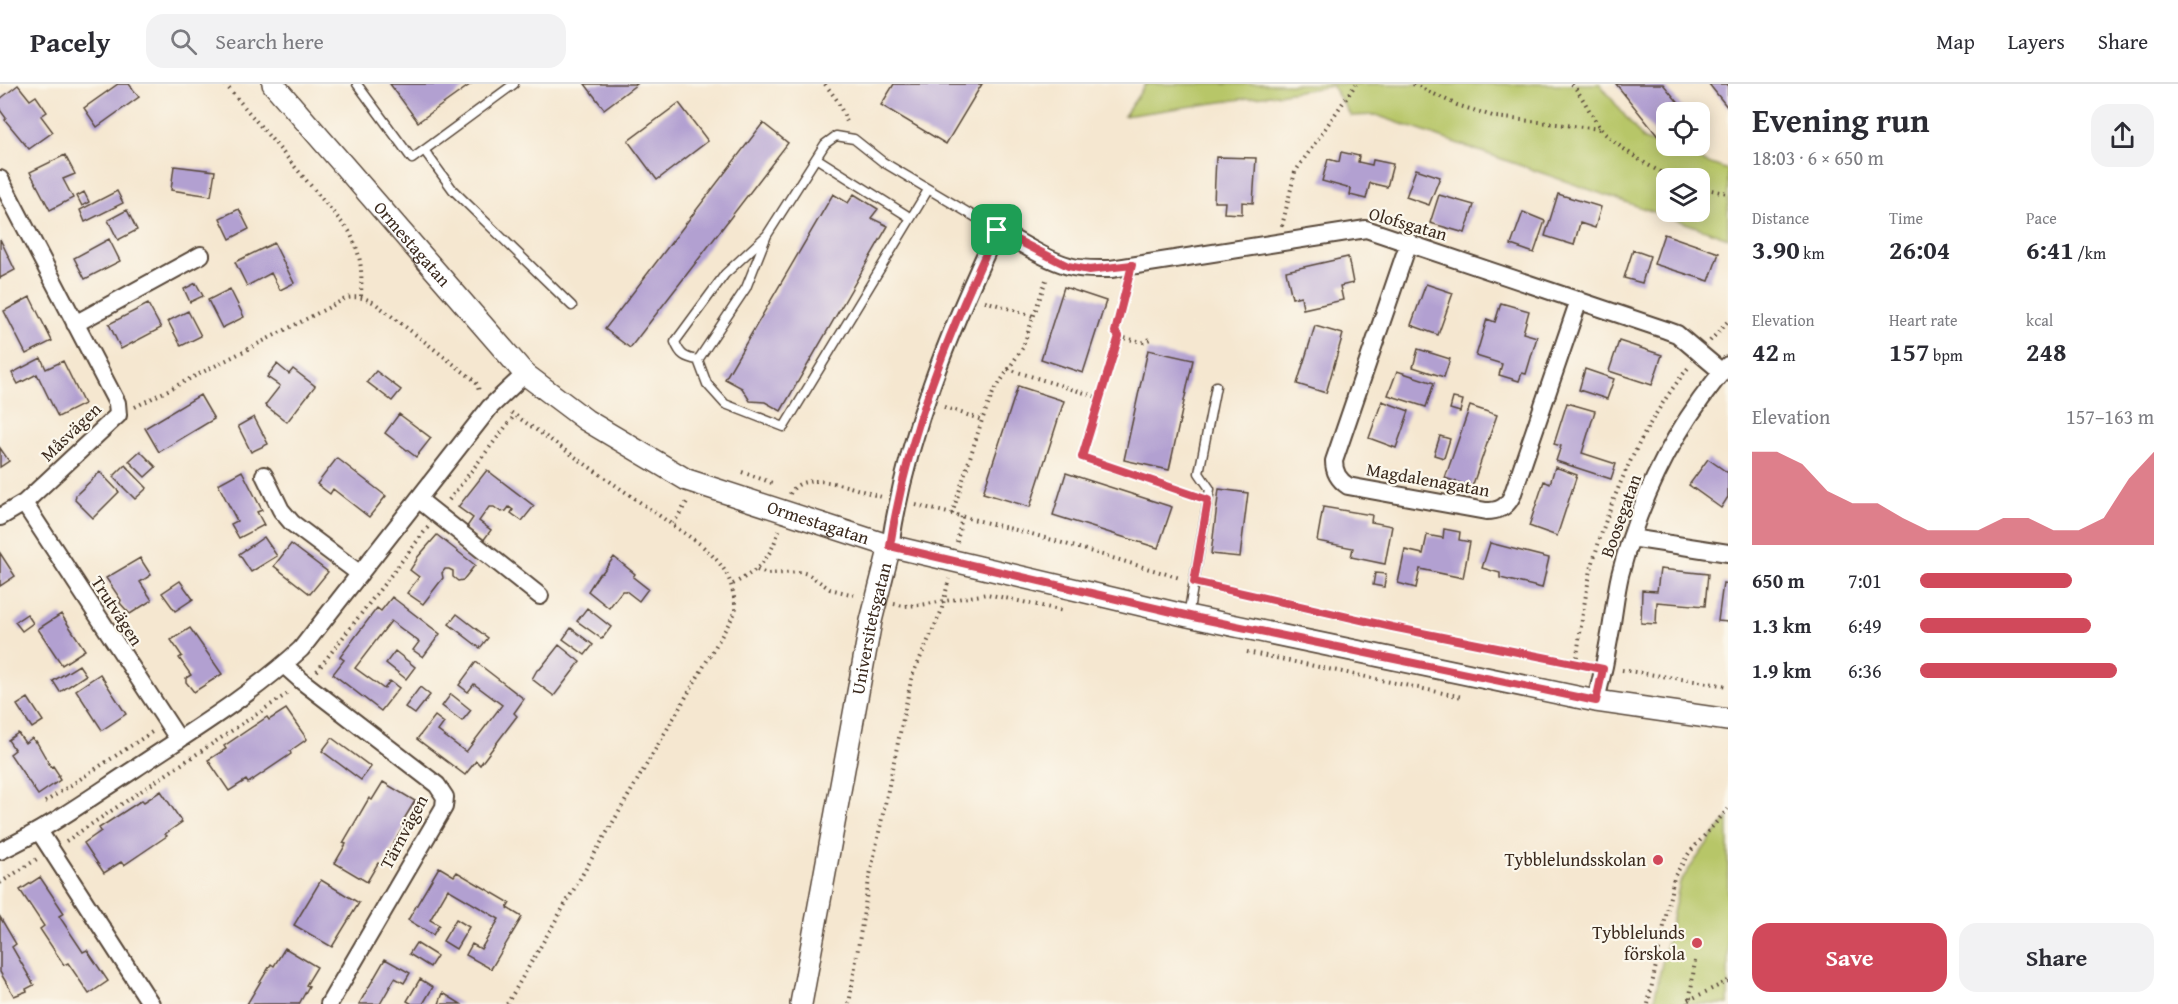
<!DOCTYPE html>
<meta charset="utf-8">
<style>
:root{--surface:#fff;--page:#f2f2f3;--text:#2b2b33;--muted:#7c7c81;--line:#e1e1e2;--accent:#d1495b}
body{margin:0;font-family:"Gentium Book Plus",serif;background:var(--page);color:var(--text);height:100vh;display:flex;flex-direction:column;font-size:22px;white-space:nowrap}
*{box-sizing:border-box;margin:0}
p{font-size:20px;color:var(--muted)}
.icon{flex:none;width:33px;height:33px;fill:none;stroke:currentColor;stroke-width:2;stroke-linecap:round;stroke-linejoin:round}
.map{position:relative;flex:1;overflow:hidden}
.panel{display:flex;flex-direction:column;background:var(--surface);width:450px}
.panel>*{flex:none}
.controls{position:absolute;left:1656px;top:18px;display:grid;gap:12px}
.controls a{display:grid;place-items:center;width:54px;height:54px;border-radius:12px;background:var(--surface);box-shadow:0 3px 15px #0003;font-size:30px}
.pin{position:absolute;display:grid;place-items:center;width:51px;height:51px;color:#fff;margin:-26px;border-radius:12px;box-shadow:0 3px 9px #0006}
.round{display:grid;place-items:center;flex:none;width:63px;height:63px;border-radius:18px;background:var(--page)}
.headline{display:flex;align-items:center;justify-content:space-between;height:102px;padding:0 24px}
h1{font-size:33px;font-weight:800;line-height:45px}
.metrics{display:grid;grid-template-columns:repeat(3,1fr);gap:9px;height:102px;padding:6px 24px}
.metrics div{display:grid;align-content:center}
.metrics b{font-size:26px;font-weight:800}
.metrics small{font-size:16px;font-weight:400}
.metrics p{font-size:16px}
.chart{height:168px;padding:12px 24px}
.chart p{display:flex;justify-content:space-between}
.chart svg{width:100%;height:108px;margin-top:6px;fill:var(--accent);opacity:.7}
.button{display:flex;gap:12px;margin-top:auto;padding:12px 24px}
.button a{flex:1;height:69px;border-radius:18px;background:var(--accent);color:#fff;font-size:24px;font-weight:800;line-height:69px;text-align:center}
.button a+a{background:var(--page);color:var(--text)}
ul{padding:0 24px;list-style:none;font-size:20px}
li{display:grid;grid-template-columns:96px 72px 1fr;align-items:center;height:45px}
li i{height:15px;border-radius:8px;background:var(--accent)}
header{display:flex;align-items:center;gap:36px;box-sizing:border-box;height:84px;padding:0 30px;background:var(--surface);border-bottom:2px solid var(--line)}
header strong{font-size:28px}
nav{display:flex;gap:33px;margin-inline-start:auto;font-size:21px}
.search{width:420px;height:54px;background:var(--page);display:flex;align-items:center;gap:15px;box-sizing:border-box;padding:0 21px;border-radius:18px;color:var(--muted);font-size:22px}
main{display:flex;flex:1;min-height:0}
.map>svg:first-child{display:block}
.green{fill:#b7c668;stroke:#797843;stroke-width:1.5;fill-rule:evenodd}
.building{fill:#b2a0d1}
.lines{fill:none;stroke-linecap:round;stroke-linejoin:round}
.service-casing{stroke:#574639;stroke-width:11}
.minor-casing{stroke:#574639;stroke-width:20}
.tertiary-casing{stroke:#574639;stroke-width:24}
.path{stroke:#574639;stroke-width:4;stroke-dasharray:1.5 4.5;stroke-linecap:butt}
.service{stroke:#fff;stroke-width:8}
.minor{stroke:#fff;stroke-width:16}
.tertiary{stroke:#fff;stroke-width:21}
.route-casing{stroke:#fff;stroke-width:12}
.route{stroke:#d1495b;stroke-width:8}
.poi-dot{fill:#d1495b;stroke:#fbf7ec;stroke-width:2}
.labels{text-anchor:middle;stroke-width:4.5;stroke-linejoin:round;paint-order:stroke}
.street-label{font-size:18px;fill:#3b2a1e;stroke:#fbf7ec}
.poi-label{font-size:18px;fill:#3b2a1e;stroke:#fbf7ec;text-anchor:end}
</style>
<header>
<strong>Pacely</strong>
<div class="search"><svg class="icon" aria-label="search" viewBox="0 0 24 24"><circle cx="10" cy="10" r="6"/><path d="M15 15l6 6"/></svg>Search here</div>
<nav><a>Map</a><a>Layers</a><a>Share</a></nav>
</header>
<main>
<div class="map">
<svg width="1728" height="920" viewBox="0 0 1728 920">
<rect width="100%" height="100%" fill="#fbf7ec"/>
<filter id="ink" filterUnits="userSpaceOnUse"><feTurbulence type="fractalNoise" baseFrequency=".0167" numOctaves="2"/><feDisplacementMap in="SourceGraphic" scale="12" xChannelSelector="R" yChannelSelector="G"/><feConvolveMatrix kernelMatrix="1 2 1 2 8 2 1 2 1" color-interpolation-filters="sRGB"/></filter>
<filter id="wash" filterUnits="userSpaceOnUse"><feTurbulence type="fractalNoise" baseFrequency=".008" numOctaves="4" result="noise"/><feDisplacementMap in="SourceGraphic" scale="24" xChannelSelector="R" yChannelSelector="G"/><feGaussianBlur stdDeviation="1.35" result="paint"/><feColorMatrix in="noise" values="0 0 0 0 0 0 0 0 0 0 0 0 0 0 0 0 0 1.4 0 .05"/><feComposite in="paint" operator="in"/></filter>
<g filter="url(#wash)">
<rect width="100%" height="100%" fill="#f5e7d0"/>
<path class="green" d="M1146,0H1600L1644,56L1728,86V154L1376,31L1351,32L1332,2L1124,32ZM1666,94H1700V128H1666Z
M1728,734V920H1653L1680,798L1711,754Z"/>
<g id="blocks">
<path class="building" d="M118,0H129L139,13L97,43L84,24Z
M390,0H471L418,38Z
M585,0H637L604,25Z
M894,0H982L946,60L881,21Z
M1616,0H1663L1686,28H1666V50L1660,55Z
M1709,0H1728V24Z
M18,1L30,16L36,12L47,28L41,32L53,48L29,65L5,36L6,34L0,26V15Z
M679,19L708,57L657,96L628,57Z
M763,39L788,59L630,264L605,245Z
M1341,68L1359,72L1358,78L1372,81L1373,76L1393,80L1387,103L1370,99L1366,115L1350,111L1351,105L1322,97L1328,75L1339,78Z
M65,71L75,90L63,95L73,114L50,126L30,88Z
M1216,73L1256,74L1253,119L1242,118V130L1224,129L1225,118H1214Z
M174,82L215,87L211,112L171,106Z
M1416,85L1440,93L1429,121L1406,113Z
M117,107L123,119L85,138L80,126Z
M84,108L89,118L82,122L77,112Z
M833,110L848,119L854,110L878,125L871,134L888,142L781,327L765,318L750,317L742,304L725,295Z
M1558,110L1601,123L1595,144L1580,139L1574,161L1545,152Z
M1439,111L1474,121L1465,149L1430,139Z
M239,125L249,145L230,155L220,134Z
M127,126L137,146L118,156L108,136Z
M1523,128L1545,137L1534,169L1511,161Z
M1664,150L1719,169L1709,197L1654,180Z
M0,155L15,186L0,194Z
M109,155L120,177L85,195L74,174Z
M274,159L294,199L280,206L271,189L247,202L235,178Z
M1633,166L1650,172L1642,199L1624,194Z
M1348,173L1353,199L1340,202L1343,216L1303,225L1301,212L1292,214L1286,187Z
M196,199L203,212L190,218L184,205Z
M1426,200L1453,209L1438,251L1411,241Z
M1064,203L1106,217L1083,289L1041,275Z
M230,205L244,233L222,244L208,216Z
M30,213L52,257L26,270L4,227Z
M1501,219L1529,227L1523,249L1537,253L1526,290L1522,289L1519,297L1499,291L1502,280L1476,272L1487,235L1495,238Z
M148,220L161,244L121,265L109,240Z
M188,227L201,252L181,262L168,237Z
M1315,242L1343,250L1326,309L1297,300Z
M1619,257L1662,271L1652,301L1609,287Z
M1418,265L1450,275L1444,293L1413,283Z
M1148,266L1193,276L1169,386L1124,376Z
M41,274L46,285L63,277L84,320L58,333L37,290L18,300L12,289Z
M277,280L289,290L293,285L315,302L287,338L265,321L280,302L267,293Z
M1585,285L1614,295L1607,315L1579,306Z
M376,287L401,306L392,317L367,298Z
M1397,287L1434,299L1426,323L1388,311Z
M1018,302L1064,317L1030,423L983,409Z
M200,311L214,335L159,368L145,344Z
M1453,314L1463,316L1460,328L1450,325Z
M1382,317L1409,327L1396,364L1369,354Z
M1567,319L1595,327L1582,369L1616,380L1611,395L1556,377L1561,362L1554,360Z
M1470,322L1497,331L1472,403L1445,394Z
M399,330L431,354L416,373L385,349Z
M254,333L268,360L251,368L238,342Z
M1440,352L1450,355L1444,374L1434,371Z
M0,364L9,377L0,383Z
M140,367L156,383L145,393L129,377Z
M337,374L386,412L369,433L333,405L330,410L317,400Z
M1708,375L1728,389V413L1721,424L1689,401Z
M125,381L147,404L135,415L113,393Z
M1555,383L1577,391L1557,452L1529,442L1544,397L1550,400Z
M487,386L534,422L522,437L511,429L513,426L509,423L506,427L501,428L494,423H489L479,437L491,446L483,457L466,444L473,434L458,423Z
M242,387L262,426L257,428L264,441L239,454L231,440L237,437L218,400Z
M100,388L119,408L93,434L75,416L76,411Z
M1066,389L1172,423L1158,464L1053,431Z
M1219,405L1248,409L1240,473L1211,470Z
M1323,423L1372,431L1371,438L1392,442L1385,480L1351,473L1353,464L1317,457Z
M1444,445L1460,448L1459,456L1470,458L1463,494L1420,485L1416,504L1398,499L1405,466L1423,470L1427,451L1443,454Z
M437,451L475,481L463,496L458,497L453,493V487L449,485H445L442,489L443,494L423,520L407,509L419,493L410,486L416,477L417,474Z
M264,453L277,472L251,488L239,470Z
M1490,459L1549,474L1542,504L1500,494V489L1482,484Z
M291,460L328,488L310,510L274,482Z
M0,469L15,492L0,502Z
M614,473L635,490L633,493L648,505L639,517L626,507H622L609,524L588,507L599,490L602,489Z
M140,474L151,491L140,498L152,516L130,530L120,519L121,516L106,494Z
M1660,485L1708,490L1705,522L1657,518L1656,540L1641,539L1642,506L1657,507Z
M1375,489L1386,490L1384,503L1373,501Z
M180,497L193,515L175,527L162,509Z
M1723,499L1728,500V538L1718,537Z
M392,513L440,550L423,573L413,566L419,558L391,537L355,584L384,605L390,597L399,604L381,627L333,590L344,576L340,573L377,524L381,527Z
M587,524L611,543L602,555L577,537Z
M27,530L33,539L22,547L15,538Z
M61,530L85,566L62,581L38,545Z
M457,530L488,554L480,564L449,540Z
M190,544L222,590L194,608L186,598V594L191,591L179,574L182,572L171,556Z
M571,544L593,561L585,571L563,555Z
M559,561L580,578L554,612L532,595L537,586L540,585Z
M395,567L415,583L406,595L386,579Z
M476,578L524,615L514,629L517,632L480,681L476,677L465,691L417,655L435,632L444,639L438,647L466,668L502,621L474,600L468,608L459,601Z
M79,581L86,591L60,608L53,597Z
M100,590L126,630L102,646L76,606Z
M420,603L430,611L415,630L405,623Z
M451,610L471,626L462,637L442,622Z
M28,614L43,637L32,644L17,621Z
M286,625L307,655L290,667L291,670L248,699L246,696L229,707L208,676L226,665L224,662L267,633L269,636Z
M18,649L25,659L32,654L35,658L36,657L51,683L53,682L59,691L58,693L60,696L38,711L10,670L15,666L8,656Z
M332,654L371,683L361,696L322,667Z
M383,698L415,717L404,735L407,737L381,781L378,779L367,798L335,779L346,760L343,759L369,714L372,716Z
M161,707L182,738L165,750L167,752L124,781L121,778L104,789L84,759L101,747L99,744L142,716L144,718Z
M439,783L454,792L457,788L510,819L507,824L522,833L491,885L466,871L472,860L481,865L499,835L448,805L430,836L439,841L433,851L408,836Z
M40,793L64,829L59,832L83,868L87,866L108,897L89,910L68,879L64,881L40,845L44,842L20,806Z
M321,796L359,819L332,863L294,841Z
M0,833L16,860L12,863L34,901L26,905L27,907L14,912L0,888Z
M456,835L469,843L456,865L443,857Z
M416,859L437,872L430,883L409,870Z
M285,864L317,883L306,901L309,902L299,920H247L271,880L274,882Z
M385,875L410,889L404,899L395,894L380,920H359Z
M420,895L433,903L423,920H412L407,917Z
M443,909L461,920H439Z"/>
</g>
</g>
<g filter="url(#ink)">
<use href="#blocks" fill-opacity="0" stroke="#574639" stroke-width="1.5"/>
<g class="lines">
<g class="service-casing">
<path id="service" d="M357,0L412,75L514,0
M424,66L453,106L572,222
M816,74L911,134
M767,151L746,204L698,276C685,274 680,271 675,258L725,190L767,151L825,60L836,52L854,55L883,78L997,146
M698,276L707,300L725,320L784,343L928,106
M1188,532L1210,405L1199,389L1216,302"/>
</g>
<g class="minor-casing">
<path id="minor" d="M0,95L117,319L118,331L24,419L0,433
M1409,158L1334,377C1334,389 1339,396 1348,402L1486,427C1498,427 1506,424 1512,412L1579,216
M75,240L201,171
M264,391L281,426L292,439L360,490
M418,415L540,512
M24,419L179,656
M1631,454L1728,469
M890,462C907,351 949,247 997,146C1020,158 1044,175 1069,182C1082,186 1096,185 1111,185L1366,145L1666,246L1677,250L1722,288
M284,581L303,598L437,701L445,713L444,723L329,920
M1596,617C1602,593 1607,569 1611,545C1614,527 1616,508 1620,491C1640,414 1676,341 1728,281
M39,747L151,920
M0,767C47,745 90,714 133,686C190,648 250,612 301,565L490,323L525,290"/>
</g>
<g class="tertiary-casing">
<g id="tertiary">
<path id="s1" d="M273,0L525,290L586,336L687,396L890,462L1188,532L1596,617L1728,636"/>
<path id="s2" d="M801,920L871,537L890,462"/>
</g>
</g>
<path class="path" d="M225,0L349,147C362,172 362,186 361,213
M825,0L837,16L848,40
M1413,0L1457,21L1496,33L1600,45
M1572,0C1583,13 1590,29 1600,44C1611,59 1655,87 1673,94
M1700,104L1728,109
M1282,142L1295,88L1356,0
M1127,201L1115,248L1119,253L1082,373L1196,412
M985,217L1033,232
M1119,253L1143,258L1153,254
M1710,257L1728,237
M1008,285L1100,314
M135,323L347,214C359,212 366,214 376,220L474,296L477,300L479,307
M944,323L982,336
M742,388L775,400
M790,410C803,382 859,407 882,413
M449,416L514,332
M916,421L1032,450L1180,494
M952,430L982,336L993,309L1023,263L1047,193
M673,440L687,418
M957,458L962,432
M757,486L767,490L801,488L808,490L830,505L858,512
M733,500C759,486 770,475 779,446
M1208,501L1392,543L1588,581
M894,520L904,522L921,521L987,510L1064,527
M1247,568L1462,613
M1576,579C1581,543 1585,506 1595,471C1614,404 1645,338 1688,284
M1622,586L1728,602
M317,587L428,443
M45,718L152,648
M66,757L290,608
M0,799L37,775
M1689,916L1728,897
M507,920L736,527C732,493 726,483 700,460L509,327
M849,920L869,796L912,592L941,528L949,495
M1648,920L1674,793L1689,769L1728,725
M1689,920L1695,877"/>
<use href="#service" class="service"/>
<use href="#minor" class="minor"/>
<use href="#tertiary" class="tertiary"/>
</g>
</g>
<g class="lines" filter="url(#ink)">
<g class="route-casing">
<path id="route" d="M997,146L1068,182L1089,186L1132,181L1115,248L1119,252L1082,373L1208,416L1194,498L1392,543L1603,585L1596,617L1198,534L890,462C907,351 949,247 997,146Z"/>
</g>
<use href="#route" class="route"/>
</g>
<g class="poi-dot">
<circle cx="1658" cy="776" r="6"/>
<circle cx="1697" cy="859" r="6"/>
</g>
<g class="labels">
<g class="street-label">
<text transform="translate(1408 140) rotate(16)" y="6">Olofsgatan</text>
<text dy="6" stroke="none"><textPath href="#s1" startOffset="212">Ormestagatan</textPath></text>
<text transform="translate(71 348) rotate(-44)" y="6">Måsvägen</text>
<text transform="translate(1428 396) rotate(10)" y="6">Magdalenagatan</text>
<text transform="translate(1621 432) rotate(-70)" y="6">Boosegatan</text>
<text dy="6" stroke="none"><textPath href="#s1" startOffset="716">Ormestagatan</textPath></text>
<text transform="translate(117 527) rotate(57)" y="6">Trutvägen</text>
<text dy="6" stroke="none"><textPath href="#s2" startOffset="382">Universitetsgatan</textPath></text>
<text transform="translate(404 748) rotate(-62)" y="6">Tärnvägen</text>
</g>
<g class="poi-label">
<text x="1646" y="782">Tybblelundsskolan</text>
<text x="1685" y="855">Tybblelunds<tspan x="1685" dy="21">förskola</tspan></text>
</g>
</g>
</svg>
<div class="controls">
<a><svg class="icon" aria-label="locate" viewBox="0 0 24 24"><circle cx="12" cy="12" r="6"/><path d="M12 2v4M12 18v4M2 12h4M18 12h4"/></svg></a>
<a><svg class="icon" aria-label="layers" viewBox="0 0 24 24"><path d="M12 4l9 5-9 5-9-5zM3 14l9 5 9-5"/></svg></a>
</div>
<div class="pin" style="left:997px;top:146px;background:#1e9e55"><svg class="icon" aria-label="arrive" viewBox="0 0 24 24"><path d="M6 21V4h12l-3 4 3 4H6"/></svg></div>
</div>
<section class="panel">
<div class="headline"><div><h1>Evening run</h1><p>18:03 · 6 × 650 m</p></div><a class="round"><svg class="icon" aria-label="share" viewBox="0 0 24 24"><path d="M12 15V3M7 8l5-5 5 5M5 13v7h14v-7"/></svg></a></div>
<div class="metrics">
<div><p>Distance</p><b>3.90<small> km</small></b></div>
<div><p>Time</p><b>26:04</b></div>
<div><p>Pace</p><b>6:41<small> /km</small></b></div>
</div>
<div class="metrics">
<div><p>Elevation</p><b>42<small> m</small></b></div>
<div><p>Heart rate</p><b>157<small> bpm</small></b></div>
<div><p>kcal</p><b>248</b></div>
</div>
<div class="chart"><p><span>Elevation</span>157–163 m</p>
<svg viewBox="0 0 160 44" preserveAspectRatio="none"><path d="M0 44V6L10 6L20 11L30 22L40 27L50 27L60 33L70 38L80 38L90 38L100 33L110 33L120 38L130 38L140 33L150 17L160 6V44z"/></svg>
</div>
<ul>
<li><b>650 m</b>7:01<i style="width:65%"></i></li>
<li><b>1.3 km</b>6:49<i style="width:73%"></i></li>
<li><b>1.9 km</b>6:36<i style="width:84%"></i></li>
</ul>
<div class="button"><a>Save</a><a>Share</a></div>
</section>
</main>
